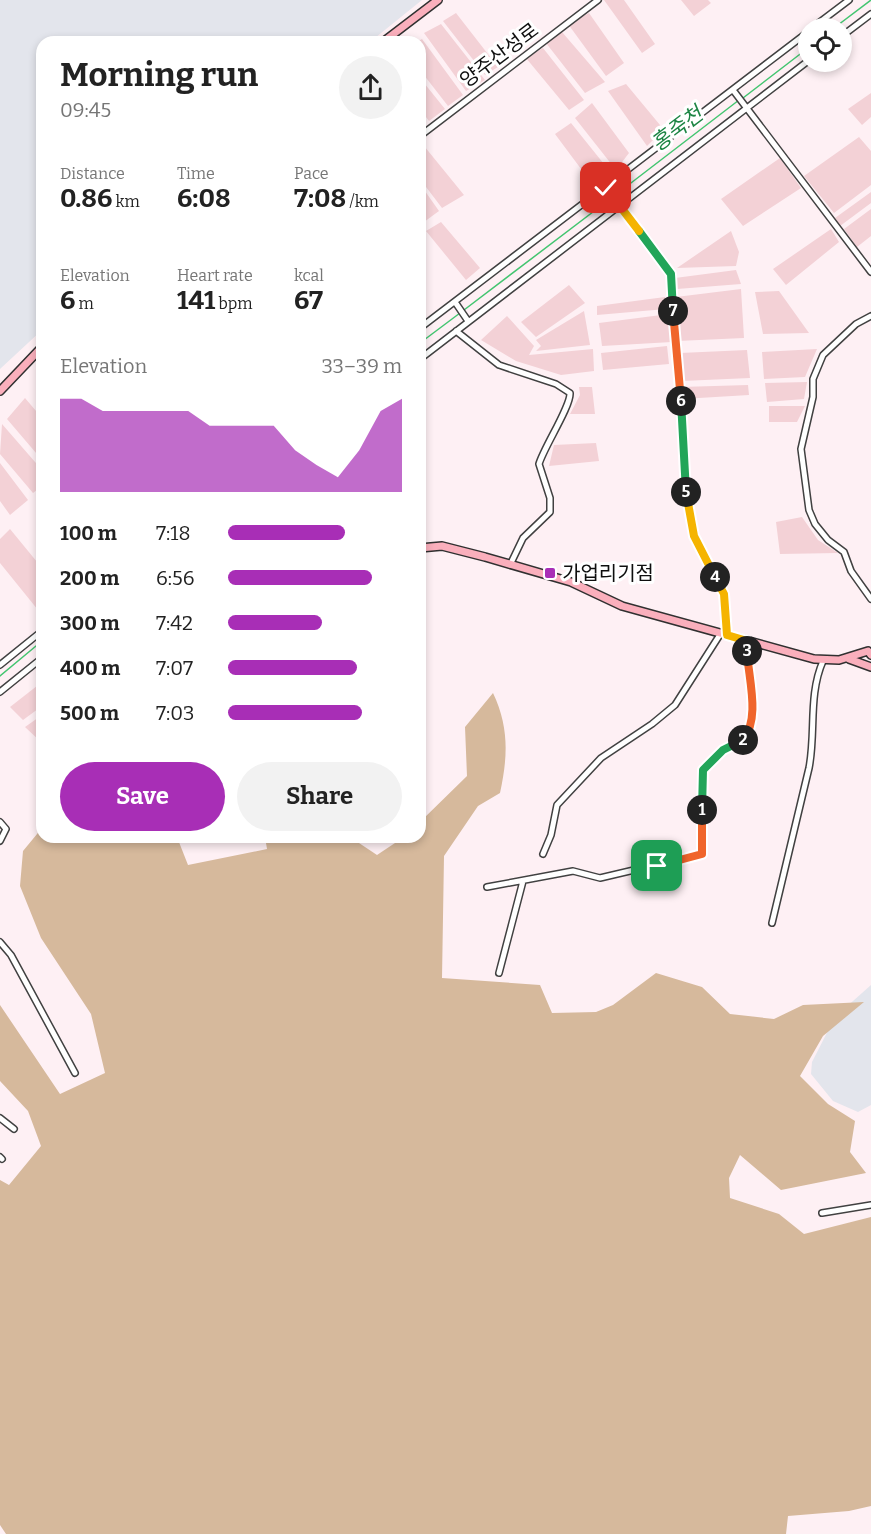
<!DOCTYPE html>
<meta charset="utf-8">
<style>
:root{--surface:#fff;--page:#f2f2f2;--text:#222;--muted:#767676;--accent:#a82eb6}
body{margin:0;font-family:Bitter,"Noto Sans KR",serif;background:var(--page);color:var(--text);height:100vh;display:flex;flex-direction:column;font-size:22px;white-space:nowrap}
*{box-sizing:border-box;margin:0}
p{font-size:20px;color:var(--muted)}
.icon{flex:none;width:33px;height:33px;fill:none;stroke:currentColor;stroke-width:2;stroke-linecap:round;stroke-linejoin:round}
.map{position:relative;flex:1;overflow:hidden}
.details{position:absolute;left:36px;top:36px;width:390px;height:807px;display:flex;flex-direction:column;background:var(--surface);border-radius:18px;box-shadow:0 3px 9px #0003}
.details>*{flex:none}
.controls{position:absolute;left:798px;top:18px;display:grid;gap:12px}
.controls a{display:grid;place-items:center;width:54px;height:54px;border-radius:50%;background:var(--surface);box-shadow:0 3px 9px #0003;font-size:30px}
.pin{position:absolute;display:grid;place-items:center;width:51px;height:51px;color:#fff;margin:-26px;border-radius:12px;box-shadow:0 3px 9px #0006}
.km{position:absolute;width:30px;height:30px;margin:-15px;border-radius:50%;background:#222;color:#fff;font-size:16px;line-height:30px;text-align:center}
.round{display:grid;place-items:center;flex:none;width:63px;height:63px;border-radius:32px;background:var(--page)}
.overview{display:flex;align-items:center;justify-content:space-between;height:102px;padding:0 24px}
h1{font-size:33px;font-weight:700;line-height:45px}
.metrics{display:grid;grid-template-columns:repeat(3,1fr);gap:9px;height:102px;padding:6px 24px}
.metrics div{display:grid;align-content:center}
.metrics b{font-size:26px;font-weight:700}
.metrics small{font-size:16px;font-weight:400}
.metrics p{font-size:16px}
.chart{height:168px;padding:12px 24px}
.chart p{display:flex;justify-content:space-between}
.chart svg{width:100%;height:108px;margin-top:6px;fill:var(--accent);opacity:.7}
.button{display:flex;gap:12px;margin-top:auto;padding:12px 24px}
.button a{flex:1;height:69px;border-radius:36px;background:var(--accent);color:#fff;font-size:24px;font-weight:700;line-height:69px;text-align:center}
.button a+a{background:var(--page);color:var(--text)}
ul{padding:0 24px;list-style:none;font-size:20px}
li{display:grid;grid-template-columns:96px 72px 1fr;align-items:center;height:45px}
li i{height:15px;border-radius:8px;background:var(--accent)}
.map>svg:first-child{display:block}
.industrial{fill:#e3e5ec}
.farmland{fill:#f3d1d6}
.forest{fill:#d6b99c}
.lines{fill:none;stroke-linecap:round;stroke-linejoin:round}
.stream{stroke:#43c570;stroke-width:1.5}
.street-casing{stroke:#414141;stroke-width:8}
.secondary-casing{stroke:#303030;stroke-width:10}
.street{stroke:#fff;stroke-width:5}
.secondary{stroke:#faafbc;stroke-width:7}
.split-1-casing{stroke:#fff;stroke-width:12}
.split-2-casing{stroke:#fff;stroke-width:12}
.split-3-casing{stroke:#fff;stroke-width:12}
.split-4-casing{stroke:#fff;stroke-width:12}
.split-5-casing{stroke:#fff;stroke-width:12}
.split-6-casing{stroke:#fff;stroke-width:12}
.split-7-casing{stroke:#fff;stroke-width:12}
.split-8-casing{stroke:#fff;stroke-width:12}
.split-9-casing{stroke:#fff;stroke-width:12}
.split-1{stroke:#f0652b;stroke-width:8}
.split-2{stroke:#22a559;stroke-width:8}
.split-3{stroke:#f0652b;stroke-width:8}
.split-4{stroke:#f5b400;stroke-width:8}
.split-5{stroke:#f5b400;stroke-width:8}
.split-6{stroke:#22a559;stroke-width:8}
.split-7{stroke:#f0652b;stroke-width:8}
.split-8{stroke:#22a559;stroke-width:8}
.split-9{stroke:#f5b400;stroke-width:8}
.poi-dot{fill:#a82eb6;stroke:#fff;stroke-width:2}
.labels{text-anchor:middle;stroke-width:6;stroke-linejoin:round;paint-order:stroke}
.street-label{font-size:20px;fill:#0e0e0e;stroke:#fff}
.poi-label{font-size:20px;fill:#0e0e0e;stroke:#fff;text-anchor:start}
.water-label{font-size:21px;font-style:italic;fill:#1d8544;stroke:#fff}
</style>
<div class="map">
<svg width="871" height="1534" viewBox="0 0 871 1534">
<rect width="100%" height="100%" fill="#fef0f4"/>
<path class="industrial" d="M0,0H422L370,42H42V330L0,369Z
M871,985V1105L858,1112L833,1101L811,1074L812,1062L835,1017Z"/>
<path class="farmland" d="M604,0H624L655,44L642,53Z
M681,0H708L711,3L694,16Z
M456,13L498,67L485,75L443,21Z
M589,13L624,63L606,76L568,24Z
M441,24L485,80L466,91L424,33Z
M562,32L605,82L585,93L546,43Z
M422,39L463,95L448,106L420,70V42H417Z
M543,48L584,100L569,110L526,58Z
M420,78L445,109L429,121L420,109Z
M626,84L660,125V133L647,146L608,91Z
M871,93V117L862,125L848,109Z
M592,103L629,153L616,170L575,118Z
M571,123L612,174L593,185L555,134Z
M859,137L871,151V185L834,213L804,176Z
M420,141L464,195L442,208L420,179Z
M780,158L801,188L743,226L721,199Z
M420,184L439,211L424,222L420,217Z
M871,192V203L840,226L835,218Z
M871,209V236L857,247L844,229Z
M441,222L480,268L466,280L426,231Z
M831,229L839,242L786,285L773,269Z
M731,231L739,252L736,266L677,268Z
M736,270L741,284L677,289L675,278Z
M569,285L585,303L536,337L521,322Z
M741,289L744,338L677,341L676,297Z
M779,291L809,333L763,334L755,292Z
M665,297L666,309L597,315V306Z
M584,311L590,345L536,351L541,346L536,340Z
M669,314L672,342L602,346L599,323Z
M507,316L534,346L529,355L593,349L594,371L561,375L516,361L481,340Z
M667,346L669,364L603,370L601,353Z
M817,349L805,377L764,379L762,352Z
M747,350L750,378L682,381L680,353Z
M807,382L804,399L767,402L765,383Z
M748,385L749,395L682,399L681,387Z
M579,387H592L595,414H570L580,395Z
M25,398L42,418V460L7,419Z
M769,406H805L797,422H769Z
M2,424L42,470V486L33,493L0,454Z
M596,443L599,461L549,466L554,445Z
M0,463L28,500L10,515L0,501Z
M802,517L818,540L838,553L780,554L776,522Z
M10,529L42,568V607L38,610L0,563V539Z
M42,682V706L23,720L10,707Z
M42,715V743L25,727Z"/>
<path class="forest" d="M493,693C509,727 508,756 500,793L478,806L444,856L442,978L540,985L552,1013L596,1012L613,1005L656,973L702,987L730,1014L774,1019L803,1005L864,1002L823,1036L800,1076L828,1104L855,1121L850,1152L866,1173L781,1190L740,1155L729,1178L730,1198L779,1214L804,1234L871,1217V1506L849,1511L788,1516L786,1534H6L0,1525V1180L9,1185L41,1146L28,1111L0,1081V1005L60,1094L105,1073L91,1014L41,938L20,886L23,851L42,828V837H177L188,865L267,849L265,837H350L377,855L404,837H420V822L467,776L465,727Z"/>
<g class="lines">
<path class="stream" d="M834,28L871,0
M743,98L808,48
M614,196L739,100
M464,310L610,199
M420,343L460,313
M0,676L42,641"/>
<g class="street-casing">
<path id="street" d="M812,28L849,0
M842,36L871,14
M733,90L871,272
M420,136L598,0
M606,188L671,274L689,515L694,536L724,594L727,635
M455,302L468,321
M871,316L856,324L823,355L813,379V397L801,449L809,510L815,524L828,540L844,552L851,571L871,599
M420,328L808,32
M456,331L499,365L556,384L570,393C571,406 544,447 539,464L550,498V512L523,538L510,565
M420,359L808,61
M0,665L42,631
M0,692L42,658
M0,822L6,829L0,841
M543,854L551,835L557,805L601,758L652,724L675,705L721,633
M487,887L573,871L600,878L702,854L703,770L723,750L740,743L749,732L752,712L747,641
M772,923L809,768C816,733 808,695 823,661
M0,942L11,955L75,1073
M499,973L523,881
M0,1118L14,1129
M0,1157L2,1159
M822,1213L871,1205"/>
</g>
<g class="secondary-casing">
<path id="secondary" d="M383,42L438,0
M0,391L42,347
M420,548L442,546L485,557L571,582L622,606L814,659L839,660L868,651L871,655
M849,659L871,667"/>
</g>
<use href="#street" class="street"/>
<use href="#secondary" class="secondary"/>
</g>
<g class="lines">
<g class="split-1-casing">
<path id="split-1" d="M657,866L702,854V810"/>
</g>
<g class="split-2-casing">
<path id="split-2" d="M702,810L703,770L723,750L743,740"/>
</g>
<g class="split-3-casing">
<path id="split-3" d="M743,740C761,718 748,677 747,651"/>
</g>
<g class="split-4-casing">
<path id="split-4" d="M715,577L724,594L727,635L747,641V651"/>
</g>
<g class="split-5-casing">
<path id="split-5" d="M686,492L694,536L715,577"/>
</g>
<g class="split-6-casing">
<path id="split-6" d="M681,401L686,492"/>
</g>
<g class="split-7-casing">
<path id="split-7" d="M673,311L681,401"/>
</g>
<g class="split-8-casing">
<path id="split-8" d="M639,231L671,274L673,311"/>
</g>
<g class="split-9-casing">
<path id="split-9" d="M606,188L639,231"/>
</g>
<use href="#split-1" class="split-1"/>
<use href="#split-2" class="split-2"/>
<use href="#split-3" class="split-3"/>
<use href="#split-4" class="split-4"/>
<use href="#split-5" class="split-5"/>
<use href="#split-6" class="split-6"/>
<use href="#split-7" class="split-7"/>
<use href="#split-8" class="split-8"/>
<use href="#split-9" class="split-9"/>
</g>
<rect class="poi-dot" x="544" y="567" width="12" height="12" rx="3"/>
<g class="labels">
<g class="street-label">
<text transform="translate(499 55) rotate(-37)" y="7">양주산성로</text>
</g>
<g class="poi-label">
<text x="562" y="580">가업리기점</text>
</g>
<g class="water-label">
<text transform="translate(677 129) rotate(-37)" y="7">홍죽천</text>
</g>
</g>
</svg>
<div class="controls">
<a><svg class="icon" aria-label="locate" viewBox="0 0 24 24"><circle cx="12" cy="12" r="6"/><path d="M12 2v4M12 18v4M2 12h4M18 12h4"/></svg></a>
</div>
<div class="pin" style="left:657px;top:866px;background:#1e9e55"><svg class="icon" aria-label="arrive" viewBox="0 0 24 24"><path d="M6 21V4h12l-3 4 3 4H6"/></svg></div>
<div class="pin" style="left:606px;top:188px;background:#d93025"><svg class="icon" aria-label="check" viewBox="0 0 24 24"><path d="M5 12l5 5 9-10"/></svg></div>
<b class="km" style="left:702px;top:810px">1</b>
<b class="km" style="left:743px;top:740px">2</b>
<b class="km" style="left:747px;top:651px">3</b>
<b class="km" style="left:715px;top:577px">4</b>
<b class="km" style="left:686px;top:492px">5</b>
<b class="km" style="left:681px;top:401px">6</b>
<b class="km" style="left:673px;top:311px">7</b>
<section class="details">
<div class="overview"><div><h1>Morning run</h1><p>09:45</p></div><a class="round"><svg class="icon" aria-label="share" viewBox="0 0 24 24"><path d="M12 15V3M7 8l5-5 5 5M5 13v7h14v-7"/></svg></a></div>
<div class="metrics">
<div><p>Distance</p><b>0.86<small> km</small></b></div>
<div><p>Time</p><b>6:08</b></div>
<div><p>Pace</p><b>7:08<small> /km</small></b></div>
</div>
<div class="metrics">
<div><p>Elevation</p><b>6<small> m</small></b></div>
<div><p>Heart rate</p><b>141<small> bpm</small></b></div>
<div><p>kcal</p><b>67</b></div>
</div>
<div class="chart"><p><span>Elevation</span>33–39 m</p>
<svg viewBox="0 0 160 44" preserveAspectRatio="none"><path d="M0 44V6L10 6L20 11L30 11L40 11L50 11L60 11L70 17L80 17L90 17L100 17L110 27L120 33L130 38L140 27L150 11L160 6V44z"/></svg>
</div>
<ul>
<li><b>100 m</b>7:18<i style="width:67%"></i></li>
<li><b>200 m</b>6:56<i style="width:83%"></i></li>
<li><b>300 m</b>7:42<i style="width:54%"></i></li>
<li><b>400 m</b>7:07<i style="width:74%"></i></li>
<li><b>500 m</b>7:03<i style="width:77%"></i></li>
</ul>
<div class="button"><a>Save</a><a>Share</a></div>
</section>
</div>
